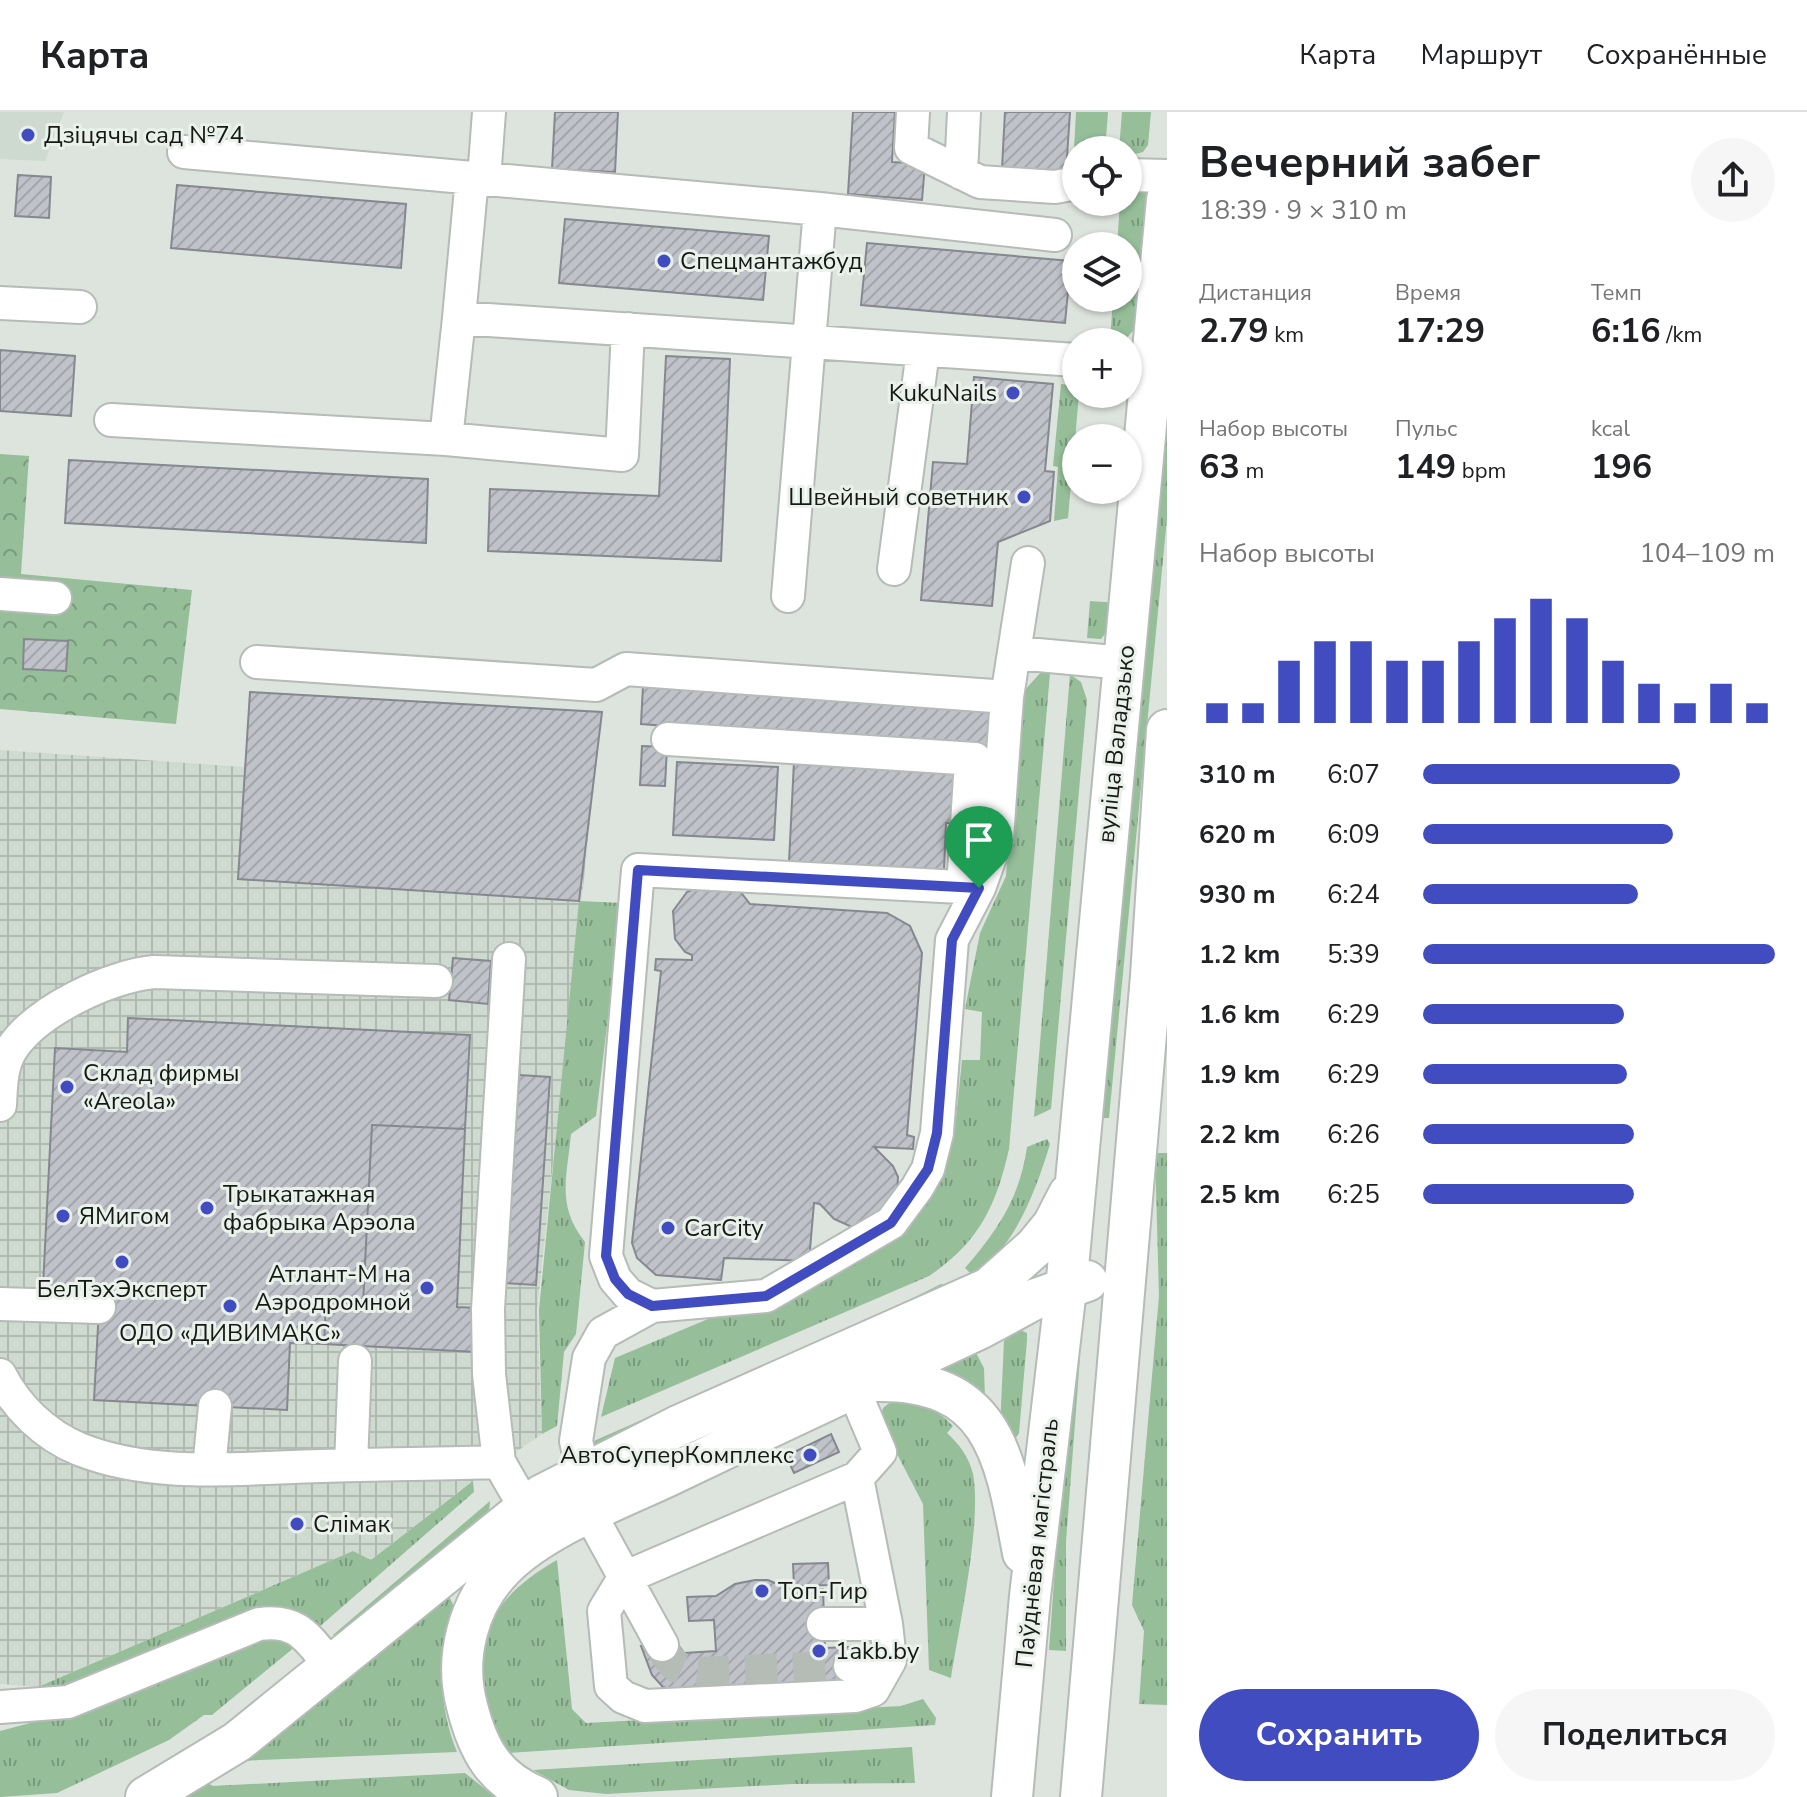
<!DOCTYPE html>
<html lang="ru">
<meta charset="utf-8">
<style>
:root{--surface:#fff;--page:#f6f6f6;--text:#202124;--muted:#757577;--line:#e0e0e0;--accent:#424cc1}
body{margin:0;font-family:"Nunito Sans",sans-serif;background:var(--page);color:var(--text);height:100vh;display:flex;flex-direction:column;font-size:30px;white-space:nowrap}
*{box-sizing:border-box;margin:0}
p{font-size:26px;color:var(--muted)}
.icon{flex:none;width:44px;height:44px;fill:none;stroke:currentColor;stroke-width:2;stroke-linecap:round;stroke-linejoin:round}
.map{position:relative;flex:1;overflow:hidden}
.panel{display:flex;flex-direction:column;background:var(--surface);width:640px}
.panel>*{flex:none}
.tools{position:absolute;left:1062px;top:24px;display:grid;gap:16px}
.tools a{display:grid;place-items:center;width:80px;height:80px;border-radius:50%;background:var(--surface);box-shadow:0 2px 6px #0004;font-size:40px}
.pin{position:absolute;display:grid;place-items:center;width:68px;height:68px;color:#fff;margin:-82px -34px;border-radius:50% 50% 50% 0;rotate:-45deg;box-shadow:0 0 8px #0007}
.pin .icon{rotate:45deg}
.round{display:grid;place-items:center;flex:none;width:84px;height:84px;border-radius:42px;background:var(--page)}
.head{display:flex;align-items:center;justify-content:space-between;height:136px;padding:0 32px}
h1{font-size:44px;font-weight:700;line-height:60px}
.metrics{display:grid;grid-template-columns:repeat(3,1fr);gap:12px;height:136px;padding:8px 32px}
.metrics div{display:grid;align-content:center}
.metrics b{font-size:34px;font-weight:700}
.metrics small{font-size:22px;font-weight:400}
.metrics p{font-size:22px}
.chart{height:224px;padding:16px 32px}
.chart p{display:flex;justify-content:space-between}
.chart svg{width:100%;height:144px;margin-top:8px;stroke:var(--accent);stroke-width:6}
.cta{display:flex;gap:16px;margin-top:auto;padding:16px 32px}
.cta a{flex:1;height:92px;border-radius:48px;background:var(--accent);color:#fff;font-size:32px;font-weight:700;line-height:92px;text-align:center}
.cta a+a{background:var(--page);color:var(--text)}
ul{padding:0 32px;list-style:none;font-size:26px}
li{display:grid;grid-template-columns:128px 96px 1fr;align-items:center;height:60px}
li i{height:20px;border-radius:10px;background:var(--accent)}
header{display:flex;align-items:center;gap:48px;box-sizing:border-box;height:112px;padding:0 40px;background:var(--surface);border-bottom:2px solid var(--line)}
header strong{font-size:38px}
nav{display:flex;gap:44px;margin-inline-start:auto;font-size:28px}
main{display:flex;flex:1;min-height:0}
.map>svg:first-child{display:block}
.built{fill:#cedacf}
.industrial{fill:url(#industrial-grid)}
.grass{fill:url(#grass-tufts)}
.forest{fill:url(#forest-crowns)}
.building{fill:url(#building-hatch);stroke:#86888f;stroke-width:2}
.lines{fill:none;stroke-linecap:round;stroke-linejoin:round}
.minor-tunnel{stroke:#b5bbb5;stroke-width:32;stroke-dasharray:32 16;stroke-linecap:butt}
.minor-casing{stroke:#b5bbb6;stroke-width:36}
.major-casing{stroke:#b5bbb6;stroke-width:44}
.minor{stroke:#fff;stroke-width:32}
.major{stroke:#fff;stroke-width:40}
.route-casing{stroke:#fff;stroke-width:16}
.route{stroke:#424cc1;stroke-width:10}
.poi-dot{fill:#424cc1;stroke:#eaf1eb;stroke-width:3}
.labels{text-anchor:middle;stroke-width:6;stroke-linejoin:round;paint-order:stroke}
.poi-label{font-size:24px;fill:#171917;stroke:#eaf1eb;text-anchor:start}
.street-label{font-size:24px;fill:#171917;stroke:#eaf1eb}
</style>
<header>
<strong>Карта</strong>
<nav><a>Карта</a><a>Маршрут</a><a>Сохранённые</a></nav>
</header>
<main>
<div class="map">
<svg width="1167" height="1685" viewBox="0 0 1167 1685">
<defs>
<pattern id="industrial-grid" width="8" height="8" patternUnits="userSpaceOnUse" patternTransform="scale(2)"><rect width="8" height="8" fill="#cedacf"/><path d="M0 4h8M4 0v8" fill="none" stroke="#b0bab1"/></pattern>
<pattern id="grass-tufts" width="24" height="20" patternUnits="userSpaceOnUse" patternTransform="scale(2)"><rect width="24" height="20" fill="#95be99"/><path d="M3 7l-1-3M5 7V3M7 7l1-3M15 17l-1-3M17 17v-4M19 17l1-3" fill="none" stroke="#799a7c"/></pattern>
<pattern id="forest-crowns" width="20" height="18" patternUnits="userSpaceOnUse" patternTransform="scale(2)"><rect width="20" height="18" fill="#95be99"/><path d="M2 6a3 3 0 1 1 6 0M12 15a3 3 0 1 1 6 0" fill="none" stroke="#799a7c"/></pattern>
<pattern id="building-hatch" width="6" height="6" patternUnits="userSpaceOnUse" patternTransform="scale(2)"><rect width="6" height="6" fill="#c0c2c9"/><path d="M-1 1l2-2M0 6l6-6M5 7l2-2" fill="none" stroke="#a4a6ac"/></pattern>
</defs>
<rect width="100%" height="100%" fill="#dde3dd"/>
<path class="built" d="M0,0H64L45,49L0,47Z"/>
<path class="industrial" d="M250,580L602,600L537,1198L542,1322L473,1369L371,1448L353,1439L38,1575L0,1572V638L245,655Z"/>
<path class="grass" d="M1076,0H1108L1105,38H1076V56L1073,57Z
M1122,0H1151L1148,33L1143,40L1128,44V38H1119Z
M1128,74H1140L1151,84L1139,212L1124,229L1110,230L1113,186H1128V134H1117L1120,90H1128Z
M1061,272L1076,274V282H1079L1068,406L1054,409L1058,355L1053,354Z
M1167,317V406L1109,1006H1102Z
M1090,489L1117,491L1110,516L1101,527L1087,526Z
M1044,557L1050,561L1009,1037C996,1095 978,1131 929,1164L601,1305L615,1246L839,1152L939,1063L954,1026L962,948H980L982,900L965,897L980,821L1006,764L1021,582Z
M1070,562L1081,570L1087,588L1051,997L1034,1005Z
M579,789L622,791L596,1004L571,1022C567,1066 556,1093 585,1130L576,1222L564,1240L557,1314L542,1322L539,1198Z
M1047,1027L1050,1032C1038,1072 1013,1145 970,1161L965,1156C997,1119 1020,1086 1027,1035Z
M1155,1041H1167V1593L1139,1592L1144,1519L1132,1493L1159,1184Z
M941,1172L952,1175L589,1339L587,1332L871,1207Z
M1018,1217L1027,1221V1228L1019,1321L1014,1329L1000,1316L1004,1229Z
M1072,1221L1080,1246L1066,1429V1539L1049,1538Z
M974,1237L984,1256L985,1288L939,1261L943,1252Z
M892,1289C918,1290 934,1294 953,1314L947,1321C959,1332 969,1345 973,1362C982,1411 959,1514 951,1566L929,1558L923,1392L880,1309L883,1296Z
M473,1369L474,1380L318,1516L286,1496H265L62,1578L38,1575L353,1439L371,1448Z
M490,1389L489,1401L340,1525L333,1523Z
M557,1448L572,1597L586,1611L901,1594L923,1587L936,1606L935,1613L508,1641C494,1626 491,1610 486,1590C468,1523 499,1481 557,1448Z
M449,1484L455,1497C434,1539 440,1599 457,1640L235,1649Z
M270,1523L296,1534L212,1603H204L169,1628L57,1681L0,1685V1619L102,1592Z
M912,1635L915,1671L793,1672L606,1682L569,1678L533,1658Z
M465,1661L495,1685H180L206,1670L213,1674Z"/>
<path class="forest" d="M0,342L29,344L21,462L192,478L176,612L0,597Z"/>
<path class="building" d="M555,0H618L615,60L552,57Z
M853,0H895L892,50L925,52L922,88L848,82Z
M1005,0H1070L1066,60L1002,56Z
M18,63L51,65L49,106L15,104Z
M177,73L406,92L401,156L171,136Z
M565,107L769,124L763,188L559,171Z
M867,131L1071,149L1065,211L861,193Z
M0,238L75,244L71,304L0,299Z
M666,244L730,247L721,449L488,439L490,377L659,384Z
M974,265L1053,272L1045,359L1054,360L1050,409L998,430L992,494L921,488L933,350L967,352Z
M69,348L428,367L426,431L65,411Z
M24,527L68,529L66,559L23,557Z
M643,573L991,594L987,639L641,612Z
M250,580L602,600L579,789L238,767Z
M642,634L667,635L665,674L640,673Z
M794,649L957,662V711H946L944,758L789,750Z
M677,650L778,655L774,728L673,723Z
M703,773L739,778L750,792L887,801L910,814L922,841L907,1023L914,1025L913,1037L874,1035L893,1054L898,1065L897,1083L870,1113L852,1115L834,1107L820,1092L814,1091L809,1149L724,1146L721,1168L656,1163L637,1146L632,1131L661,859L655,858L656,847L692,848V843L685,840L675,827L673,799L687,780Z
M453,846L491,849L488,892L449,888Z
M128,906L470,923L465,1017L372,1013L363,1192L326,1190L324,1232L290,1231L287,1298L94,1288L100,1178L43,1175L55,936L127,940Z
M519,963L550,965L536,1173L505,1171Z
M372,1013L465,1017L457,1195L478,1196L476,1240L324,1232L326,1190L363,1192Z
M831,1322L839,1340L794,1361L786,1344Z
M828,1451L829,1473L794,1474L793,1452Z
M755,1468H768L791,1478L823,1477L825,1536L848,1535L850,1577L691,1583L663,1575L652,1563L641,1534L677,1531L684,1541L716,1539L714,1508L689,1509L687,1485L716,1484L735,1472Z"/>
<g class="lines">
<path class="minor-tunnel" d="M662,1533C669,1553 680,1559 700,1561L850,1554"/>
<g class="minor-casing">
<path id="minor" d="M913,0L911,36L980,70L1055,75L1076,71
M184,40L820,97L1055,123
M961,61L964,0
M1128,63L1167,64
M484,67L489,0
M0,191L80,195
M459,206L472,66
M111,308L446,327L459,206L1076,248
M446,327L622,343L628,217
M894,457L923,239
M0,482L55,486
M788,484L820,97
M1016,541L1124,551
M257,550L596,573L626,557L1007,585
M668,627L975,647L970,664L963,776
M979,776L638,758L606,1144L615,1167L628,1182L652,1194L766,1184L891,1111L917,1076L928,1057L937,1021L952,828L979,776L997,726L1007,585L1028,451
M509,847L488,1197L489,1262L499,1350L530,1404L528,1418
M0,993C1,975 1,954 11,938C35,899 110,864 154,860L436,869
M0,1192L99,1195
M652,1194L603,1221L589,1246L576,1329L596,1413L662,1533
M0,1263C16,1295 45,1323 79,1337C153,1367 243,1356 322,1354C381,1352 440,1352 499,1350
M853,1276L880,1340L857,1366L624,1466L604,1499L611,1574L623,1585L645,1594L855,1584L873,1578L890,1548L886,1512L857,1366
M351,1353L355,1249
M209,1357L215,1294
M823,1512H886
M850,1554L890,1548
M0,1595L68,1590L259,1512C298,1507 307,1525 330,1553"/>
</g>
<g class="major-casing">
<path id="major" d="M874,1269C994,1266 1005,1343 1023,1441
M146,1685L237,1630L542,1383L678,1314L989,1176L1035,1135L1053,1113L1069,1082
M537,1685C494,1667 478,1638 467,1594C454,1545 468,1491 504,1455C544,1415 617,1388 668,1364C772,1314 876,1265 981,1216L1033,1188L1087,1169
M1012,1685L1030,1484L1066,1177L1167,87
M1081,1685L1151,864L1167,618"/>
</g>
<use href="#minor" class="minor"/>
<use href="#major" class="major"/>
</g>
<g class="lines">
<g class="route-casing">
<path id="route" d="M638,758L979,776L952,828L937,1021L928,1057L891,1111L766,1184L652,1194L628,1182L615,1167L606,1144Z"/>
</g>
<use href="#route" class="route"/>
</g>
<g class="poi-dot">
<circle cx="28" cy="23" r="8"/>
<circle cx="664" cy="149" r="8"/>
<circle cx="1013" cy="281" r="8"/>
<circle cx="1024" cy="385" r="8"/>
<circle cx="67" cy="975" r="8"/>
<circle cx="207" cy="1096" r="8"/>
<circle cx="63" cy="1104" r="8"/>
<circle cx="668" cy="1116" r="8"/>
<circle cx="122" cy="1150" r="8"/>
<circle cx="427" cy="1176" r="8"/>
<circle cx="230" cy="1194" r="8"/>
<circle cx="810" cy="1343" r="8"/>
<circle cx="297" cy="1412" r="8"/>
<circle cx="762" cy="1479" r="8"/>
<circle cx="819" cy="1539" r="8"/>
</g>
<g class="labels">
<g class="poi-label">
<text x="44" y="31">Дзіцячы сад №74</text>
<text x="680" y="157">Спецмантажбуд</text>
<text x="997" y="289" text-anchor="end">KukuNails</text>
<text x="1008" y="393" text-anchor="end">Швейный советник</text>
<text x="83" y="969">Склад фирмы<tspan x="83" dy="28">«Areola»</tspan></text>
<text x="223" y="1090">Трыкатажная<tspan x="223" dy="28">фабрыка Арэола</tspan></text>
<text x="79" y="1112">ЯМигом</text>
<text x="684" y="1124">CarCity</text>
<text x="411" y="1170" text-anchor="end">Атлант-М на<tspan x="411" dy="28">Аэродромной</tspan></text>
<text x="122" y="1185" text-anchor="middle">БелТэхЭксперт</text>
<text x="230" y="1229" text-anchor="middle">ОДО «ДИВИМАКС»</text>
<text x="794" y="1351" text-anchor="end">АвтоСуперКомплекс</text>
<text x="313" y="1420">Слімак</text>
<text x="778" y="1487">Топ-Гир</text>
<text x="835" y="1547">1akb.by</text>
</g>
<g class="street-label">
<text transform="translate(1116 632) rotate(-84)" y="8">вуліца Валадзько</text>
<text transform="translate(1037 1431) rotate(-84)" y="8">Паўднёвая магістраль</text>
</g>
</g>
</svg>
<div class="tools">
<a><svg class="icon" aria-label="locate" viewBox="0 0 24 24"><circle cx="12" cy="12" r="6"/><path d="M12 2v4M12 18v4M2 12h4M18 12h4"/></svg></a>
<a><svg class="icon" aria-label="layers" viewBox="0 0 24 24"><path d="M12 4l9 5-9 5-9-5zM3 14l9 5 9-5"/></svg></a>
<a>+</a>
<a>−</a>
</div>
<div class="pin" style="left:979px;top:776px;background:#1e9e55"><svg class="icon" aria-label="arrive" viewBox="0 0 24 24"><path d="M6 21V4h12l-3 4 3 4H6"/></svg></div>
</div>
<section class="panel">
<div class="head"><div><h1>Вечерний забег</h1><p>18:39 · 9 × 310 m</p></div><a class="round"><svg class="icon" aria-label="share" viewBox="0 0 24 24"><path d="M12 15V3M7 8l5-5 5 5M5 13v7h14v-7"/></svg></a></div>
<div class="metrics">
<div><p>Дистанция</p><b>2.79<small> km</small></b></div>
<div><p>Время</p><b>17:29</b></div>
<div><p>Темп</p><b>6:16<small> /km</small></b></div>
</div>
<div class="metrics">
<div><p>Набор высоты</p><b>63<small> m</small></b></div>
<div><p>Пульс</p><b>149<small> bpm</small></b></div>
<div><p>kcal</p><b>196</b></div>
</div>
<div class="chart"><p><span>Набор высоты</span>104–109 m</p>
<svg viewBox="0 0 160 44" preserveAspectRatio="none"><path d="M5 44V38M15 44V38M25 44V25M35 44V19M45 44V19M55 44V25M65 44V25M75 44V19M85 44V12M95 44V6M105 44V12M115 44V25M125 44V32M135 44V38M145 44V32M155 44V38"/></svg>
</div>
<ul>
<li><b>310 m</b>6:07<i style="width:73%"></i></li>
<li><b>620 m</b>6:09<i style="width:71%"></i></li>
<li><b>930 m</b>6:24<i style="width:61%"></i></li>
<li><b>1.2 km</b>5:39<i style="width:100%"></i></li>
<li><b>1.6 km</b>6:29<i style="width:57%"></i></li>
<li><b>1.9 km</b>6:29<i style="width:58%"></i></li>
<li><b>2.2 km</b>6:26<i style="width:60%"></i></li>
<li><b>2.5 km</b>6:25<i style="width:60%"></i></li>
</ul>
<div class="cta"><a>Сохранить</a><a>Поделиться</a></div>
</section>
</main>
